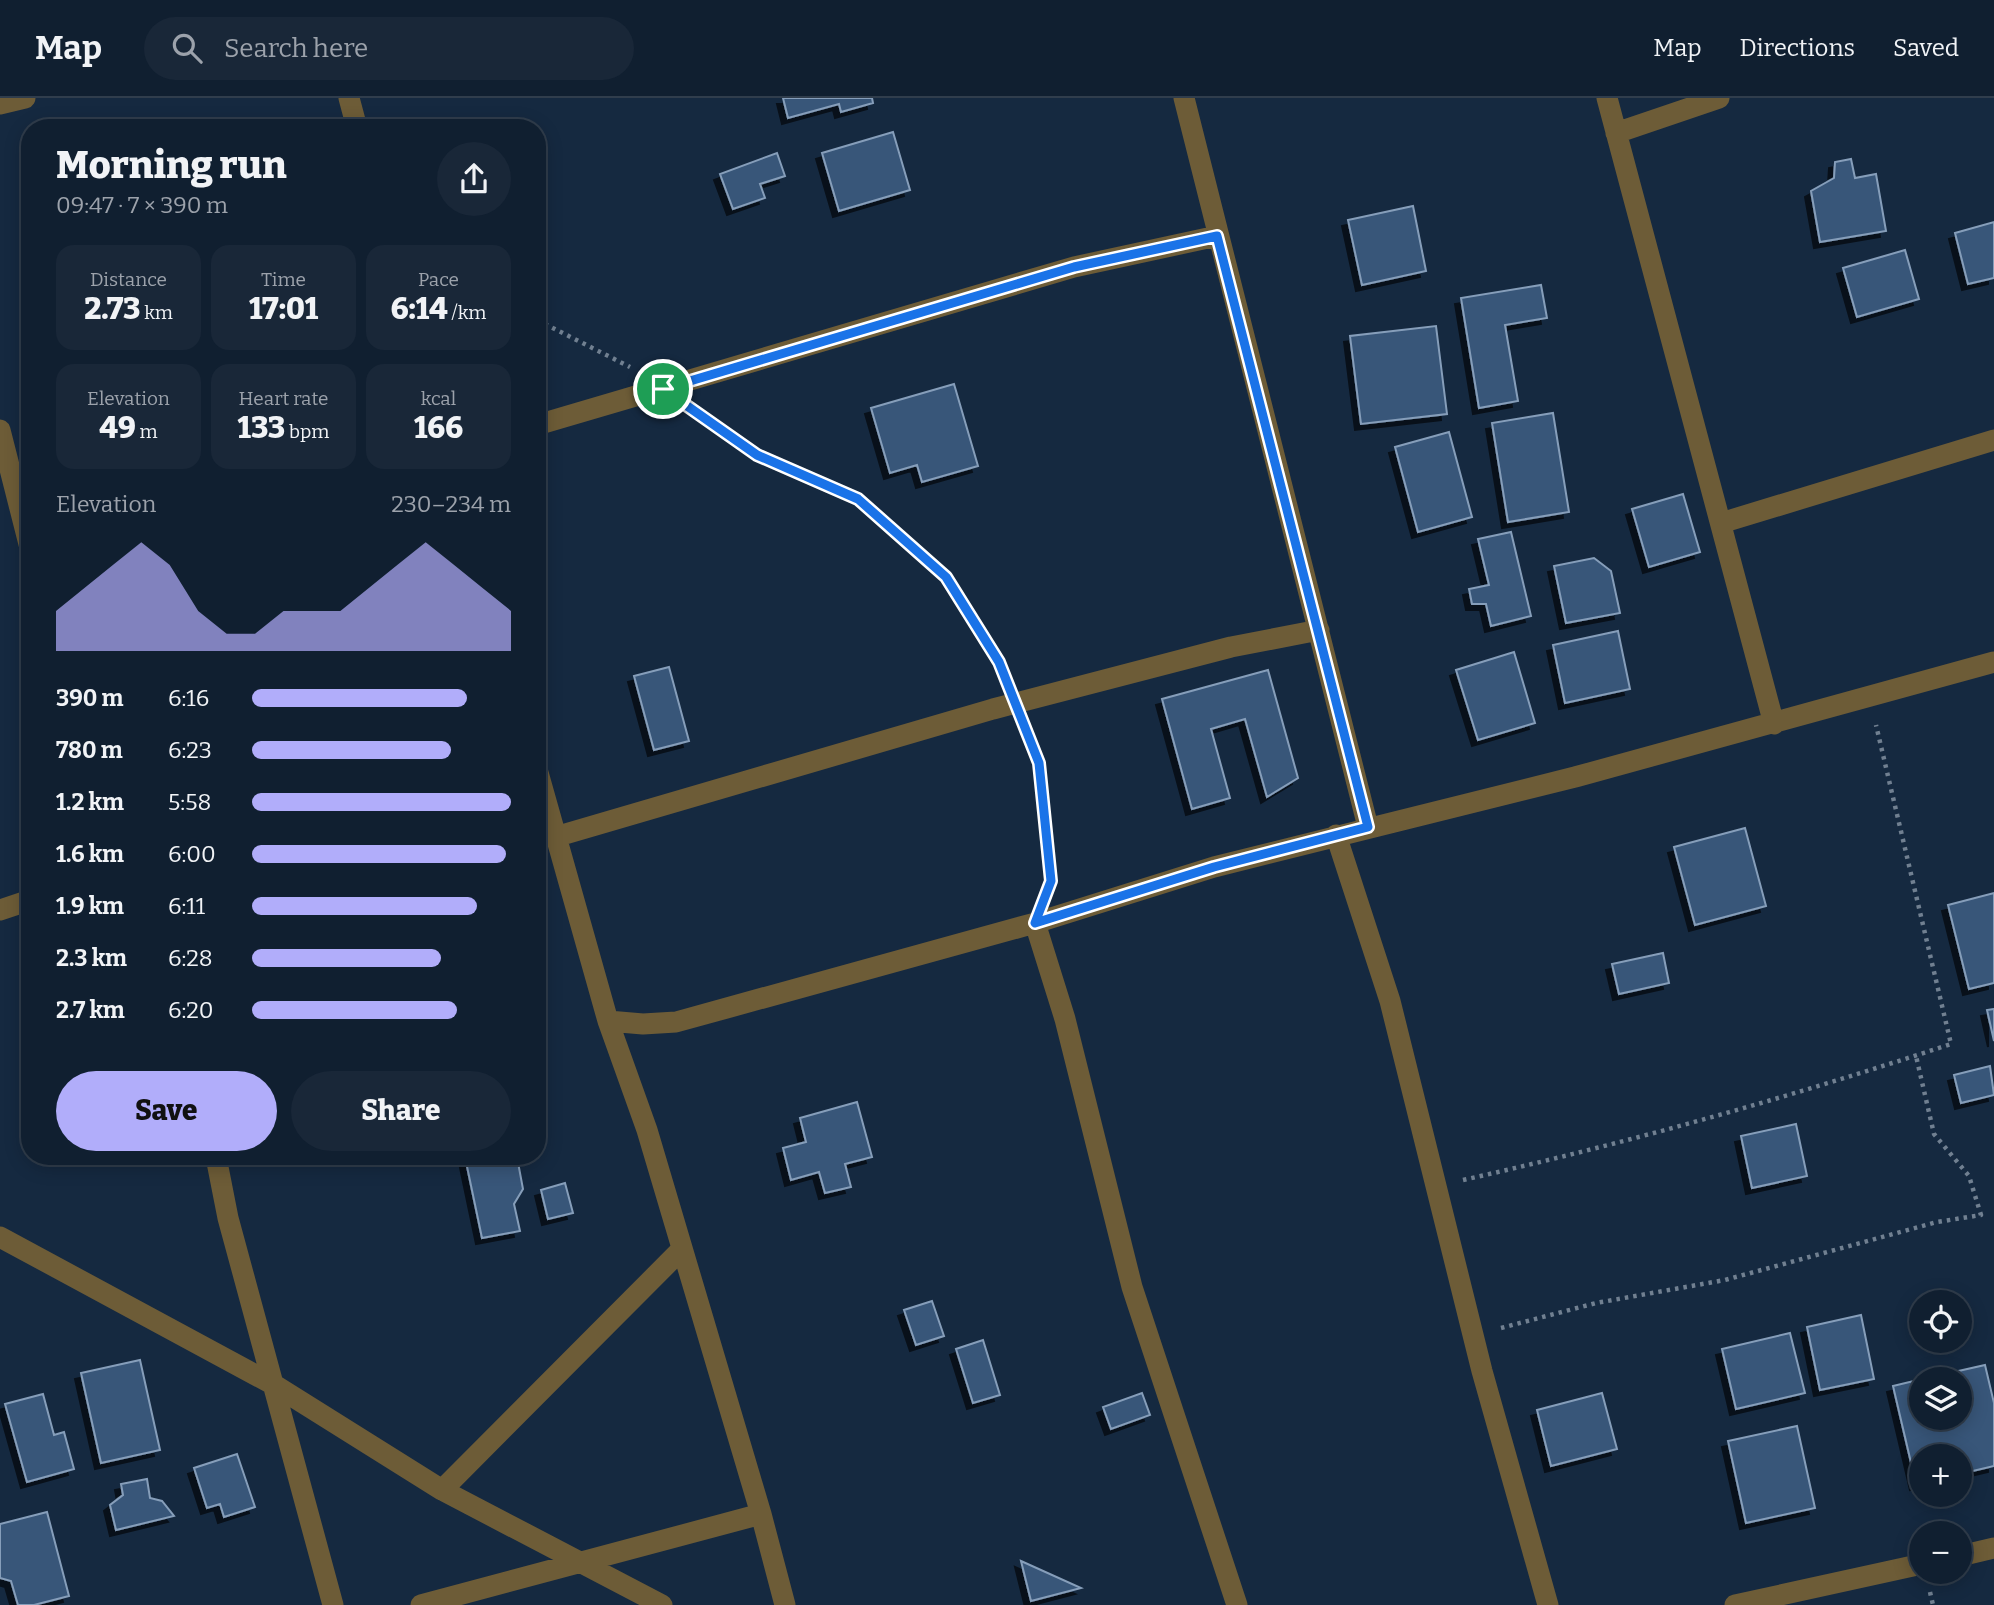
<!DOCTYPE html>
<meta charset="utf-8">
<style>
:root{--surface:#101f30;--page:#192738;--text:#f1f3f6;--muted:#9ca2ab;--line:#303d4c;--accent:#b1adfa}
body{margin:0;font-family:Bitter,serif;background:var(--page);color:var(--text);height:100vh;display:flex;flex-direction:column;font-size:26px;white-space:nowrap}
*{box-sizing:border-box;margin:0}
p{font-size:23px;color:var(--muted)}
.icon{flex:none;width:38px;height:38px;fill:none;stroke:currentColor;stroke-width:2;stroke-linecap:round;stroke-linejoin:round}
.map{position:relative;flex:1;overflow:hidden}
.details{position:absolute;left:21px;top:21px;width:525px;height:1046px;display:flex;flex-direction:column;background:var(--surface);border-radius:28px;box-shadow:0 4px 18px #0003,0 0 0 2px var(--line)}
.details>*{flex:none}
.fabs{position:absolute;left:1909px;top:1192px;display:grid;gap:14px}
.fabs a{display:grid;place-items:center;width:63px;height:63px;border-radius:50%;background:var(--surface);box-shadow:0 4px 18px #0003,0 0 0 2px var(--line);font-size:35px}
.pin{position:absolute;display:grid;place-items:center;width:60px;height:60px;color:#fff;margin:-30px;border:4px solid #fff;border-radius:50%;box-shadow:0 2px 7px #0007}
.round{display:grid;place-items:center;flex:none;width:74px;height:74px;border-radius:37px;background:var(--page)}
.head{display:flex;align-items:center;justify-content:space-between;height:119px;padding:0 35px}
h1{font-size:38px;font-weight:800;line-height:52px}
.metrics{display:grid;grid-template-columns:repeat(3,1fr);gap:10px;height:119px;padding:7px 35px}
.metrics div{display:grid;align-content:center;border-radius:18px;background:var(--page);text-align:center}
.metrics b{font-size:30px;font-weight:800}
.metrics small{font-size:19px;font-weight:400}
.metrics p{font-size:19px}
.chart{height:196px;padding:14px 35px}
.chart p{display:flex;justify-content:space-between}
.chart svg{width:100%;height:126px;margin-top:7px;fill:var(--accent);opacity:.7}
.cta{display:flex;gap:14px;margin-top:auto;padding:14px 35px}
.cta a{flex:1;height:80px;border-radius:42px;background:var(--accent);color:#111;font-size:28px;font-weight:800;line-height:80px;text-align:center}
.cta a+a{background:var(--page);color:var(--text)}
ul{padding:0 35px;list-style:none;font-size:23px}
li{display:grid;grid-template-columns:112px 84px 1fr;align-items:center;height:52px}
li i{height:18px;border-radius:9px;background:var(--accent)}
header{display:flex;align-items:center;gap:42px;box-sizing:border-box;height:98px;padding:0 35px;background:var(--surface);border-bottom:2px solid var(--line)}
header strong{font-size:33px}
nav{display:flex;gap:38px;margin-inline-start:auto;font-size:24px}
.search{width:490px;height:63px;background:var(--page);display:flex;align-items:center;gap:18px;box-sizing:border-box;padding:0 24px;border-radius:38px;color:var(--muted);font-size:26px}
.map>svg:first-child{display:block}
.building{fill:#385679;stroke:#869eba;stroke-width:2;filter:url(#shadow)}
.lines{fill:none;stroke-linecap:round;stroke-linejoin:round}
.path{stroke:#718091;stroke-width:4.5;stroke-dasharray:3.5 5;stroke-linecap:butt}
.minor{stroke:#6d5c37;stroke-width:21}
.route-casing{stroke:#fff;stroke-width:14}
.route{stroke:#1a73e8;stroke-width:9}
</style>
<header>
<strong>Map</strong>
<div class="search"><svg class="icon" aria-label="search" viewBox="0 0 24 24"><circle cx="10" cy="10" r="6"/><path d="M15 15l6 6"/></svg>Search here</div>
<nav><a>Map</a><a>Directions</a><a>Saved</a></nav>
</header>
<div class="map">
<svg width="1994" height="1507" viewBox="0 0 1994 1507">
<defs>
<filter id="shadow"><feDropShadow dx="-6" dy="6" stdDeviation="0" flood-color="#0009"/></filter>
</defs>
<rect width="100%" height="100%" fill="#152940"/>
<path class="building" d="M783,0H872L873,5L841,14L839,6L788,20Z
M893,34L910,92L839,113L822,55Z
M777,55L785,78L760,86L765,100L733,111L720,76Z
M1851,61L1855,80L1876,76L1886,133L1820,144L1811,93L1834,80L1835,64Z
M1413,108L1426,173L1362,187L1348,122Z
M1994,124V180L1968,186L1955,135Z
M1905,152L1919,201L1857,219L1843,170Z
M1541,187L1547,220L1505,227L1518,303L1479,310L1461,200Z
M1436,228L1447,316L1361,326L1350,238Z
M954,286L978,368L922,384L917,367L890,375L871,310Z
M1553,315L1569,414L1508,424L1492,325Z
M1449,334L1472,419L1418,434L1395,349Z
M1683,396L1700,454L1649,469L1632,411Z
M1511,434L1531,518L1491,528L1486,506H1472L1469,491L1489,487L1478,441Z
M1594,460L1611,473L1620,515L1566,525L1554,468Z
M1618,533L1630,591L1565,605L1553,547Z
M1514,554L1535,625L1478,642L1456,572Z
M669,569L689,643L654,652L634,578Z
M1268,572L1298,680L1267,699L1245,621L1211,631L1230,700L1192,711L1162,601Z
M1745,730L1766,808L1695,827L1674,749Z
M1994,795V885L1969,891L1948,807Z
M1663,855L1669,885L1619,896L1612,866Z
M1994,911V943L1987,912Z
M1990,968L1994,997L1961,1005L1954,977Z
M857,1004L872,1059L845,1066L851,1089L825,1095L819,1074L791,1082L783,1050L806,1044L800,1020Z
M1796,1026L1807,1078L1752,1090L1741,1038Z
M465,1059H517L523,1091L514,1106L520,1133L482,1140Z
M565,1085L573,1115L548,1121L541,1092Z
M932,1203L944,1238L916,1247L904,1212Z
M1861,1217L1874,1281L1820,1292L1807,1229Z
M1790,1235L1805,1295L1736,1311L1722,1251Z
M983,1242L1000,1297L973,1305L956,1251Z
M140,1262L160,1352L101,1365L81,1275Z
M1985,1267L1994,1305V1368L1960,1376V1358H1922V1385L1916,1386L1893,1288L1922,1281V1320H1960V1281H1923Z
M1142,1295L1150,1317L1111,1331L1103,1309Z
M1602,1295L1617,1351L1551,1368L1537,1312Z
M43,1296L54,1337L64,1334L74,1371L27,1384L5,1306Z
M1797,1328L1815,1410L1746,1425L1728,1343Z
M237,1356L255,1409L224,1419L220,1406L207,1410L194,1370Z
M147,1381L150,1400L162,1403L174,1418L116,1432L110,1407L123,1397L121,1386Z
M47,1414L69,1498L34,1507H18L11,1483L0,1480V1426Z
M1021,1463L1081,1490L1031,1503Z"/>
<g class="lines">
<path class="path" d="M537,222L630,269
M692,312L757,357L858,401L946,479L1005,577
M1027,631L1039,665L1051,783L1048,790
M1463,1082C1628,1045 1790,999 1951,946L1876,627
M1501,1230L1596,1205L1725,1182L1937,1124L1981,1117L1969,1078L1934,1036L1916,958
M1930,1494L1933,1507"/>
<path class="minor" d="M349,0L357,30
M1184,0L1368,729
M1607,0L1774,626
M0,6L25,0
M1616,35L1719,0
M537,327L1074,169L1217,138
M0,332L30,450
M1721,425L1994,342
M537,671L608,923L647,1032L761,1416L785,1507
M1336,737L1390,903L1482,1273L1548,1507
M555,739L993,611L1231,549L1319,532
M0,812L30,802
M1035,825L1065,921L1132,1189L1237,1507
M608,923L643,926L676,924L1035,825L1214,769L1575,679L1994,564
M216,1059L228,1120L333,1507
M0,1139L276,1288L442,1392L662,1507
M442,1392L682,1151
M1960,1458L1994,1450
M421,1507L761,1416
M1735,1507L1922,1466"/>
</g>
<g class="lines">
<g class="route-casing">
<path id="route" d="M1217,138L1368,729L1214,769L1035,825L1051,783L1039,665L999,564L946,479L858,401L757,357L663,291L1074,169Z"/>
</g>
<use href="#route" class="route"/>
</g>
</svg>
<div class="fabs">
<a><svg class="icon" aria-label="locate" viewBox="0 0 24 24"><circle cx="12" cy="12" r="6"/><path d="M12 2v4M12 18v4M2 12h4M18 12h4"/></svg></a>
<a><svg class="icon" aria-label="layers" viewBox="0 0 24 24"><path d="M12 4l9 5-9 5-9-5zM3 14l9 5 9-5"/></svg></a>
<a>+</a>
<a>−</a>
</div>
<div class="pin" style="left:663px;top:291px;background:#1e9e55"><svg class="icon" aria-label="arrive" viewBox="0 0 24 24"><path d="M6 21V4h12l-3 4 3 4H6"/></svg></div>
<section class="details">
<div class="head"><div><h1>Morning run</h1><p>09:47 · 7 × 390 m</p></div><a class="round"><svg class="icon" aria-label="share" viewBox="0 0 24 24"><path d="M12 15V3M7 8l5-5 5 5M5 13v7h14v-7"/></svg></a></div>
<div class="metrics">
<div><p>Distance</p><b>2.73<small> km</small></b></div>
<div><p>Time</p><b>17:01</b></div>
<div><p>Pace</p><b>6:14<small> /km</small></b></div>
</div>
<div class="metrics">
<div><p>Elevation</p><b>49<small> m</small></b></div>
<div><p>Heart rate</p><b>133<small> bpm</small></b></div>
<div><p>kcal</p><b>166</b></div>
</div>
<div class="chart"><p><span>Elevation</span>230–234 m</p>
<svg viewBox="0 0 160 44" preserveAspectRatio="none"><path d="M0 44V30L10 22L20 14L30 6L40 14L50 30L60 38L70 38L80 30L90 30L100 30L110 22L120 14L130 6L140 14L150 22L160 30V44z"/></svg>
</div>
<ul>
<li><b>390 m</b>6:16<i style="width:83%"></i></li>
<li><b>780 m</b>6:23<i style="width:77%"></i></li>
<li><b>1.2 km</b>5:58<i style="width:100%"></i></li>
<li><b>1.6 km</b>6:00<i style="width:98%"></i></li>
<li><b>1.9 km</b>6:11<i style="width:87%"></i></li>
<li><b>2.3 km</b>6:28<i style="width:73%"></i></li>
<li><b>2.7 km</b>6:20<i style="width:79%"></i></li>
</ul>
<div class="cta"><a>Save</a><a>Share</a></div>
</section>
</div>
